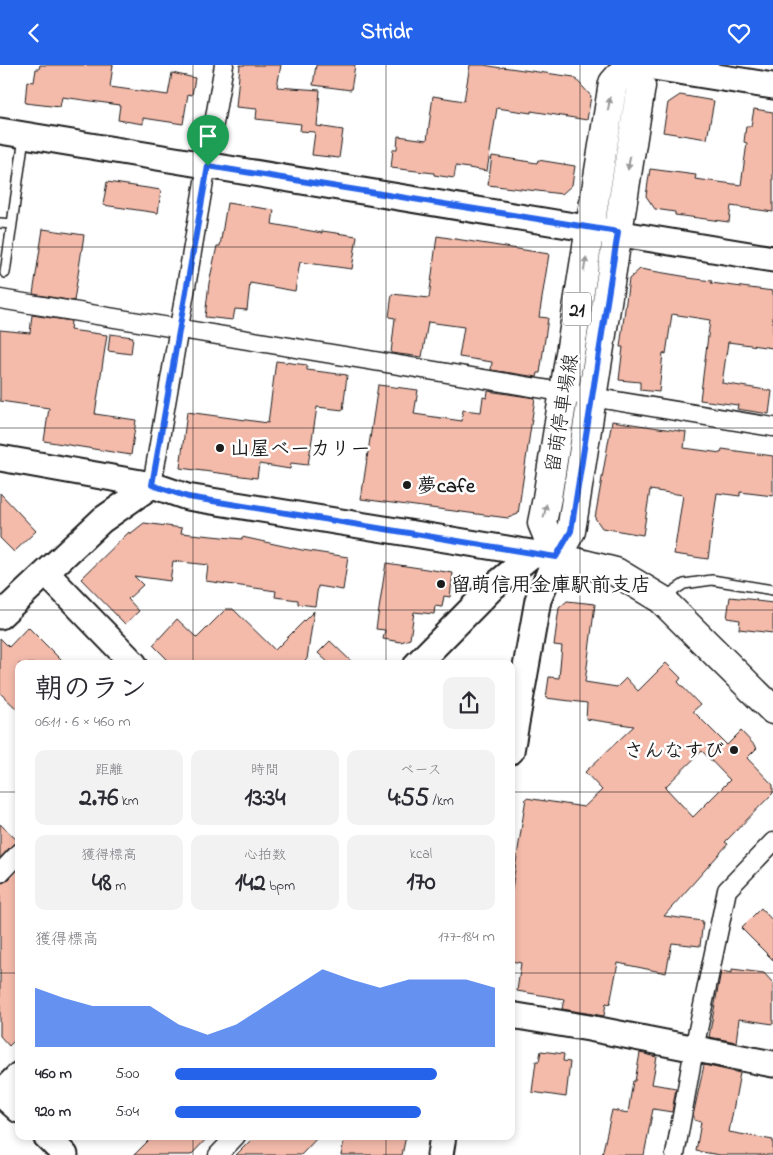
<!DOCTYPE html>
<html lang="ja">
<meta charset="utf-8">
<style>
:root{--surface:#fff;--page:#f2f2f3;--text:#2b2b33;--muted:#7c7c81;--accent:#2563eb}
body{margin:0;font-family:"Indie Flower","Klee One",sans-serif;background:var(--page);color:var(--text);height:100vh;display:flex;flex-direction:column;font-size:19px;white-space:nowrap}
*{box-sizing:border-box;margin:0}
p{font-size:16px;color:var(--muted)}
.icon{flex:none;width:28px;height:28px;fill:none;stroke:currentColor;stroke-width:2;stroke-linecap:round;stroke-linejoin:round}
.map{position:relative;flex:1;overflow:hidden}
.side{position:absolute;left:15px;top:595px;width:500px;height:480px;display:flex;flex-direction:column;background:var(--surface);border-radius:10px;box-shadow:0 2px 8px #0003}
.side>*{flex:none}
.pin{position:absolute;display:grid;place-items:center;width:42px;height:42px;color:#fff;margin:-51px -21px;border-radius:50% 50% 50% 0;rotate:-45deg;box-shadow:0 0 5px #0007}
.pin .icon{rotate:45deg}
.round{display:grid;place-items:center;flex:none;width:52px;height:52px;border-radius:10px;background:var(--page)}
.headline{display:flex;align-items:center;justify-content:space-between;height:85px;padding:0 20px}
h1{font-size:28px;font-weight:800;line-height:38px}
.metrics{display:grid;grid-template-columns:repeat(3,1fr);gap:8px;height:85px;padding:5px 20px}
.metrics div{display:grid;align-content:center;border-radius:10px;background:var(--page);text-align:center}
.metrics b{font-size:25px;font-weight:800}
.metrics small{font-size:14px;font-weight:400}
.metrics p{font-size:14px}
.chart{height:140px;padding:10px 20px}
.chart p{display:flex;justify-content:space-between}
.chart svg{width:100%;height:90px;margin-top:5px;fill:var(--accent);opacity:.7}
ul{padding:0 20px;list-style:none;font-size:16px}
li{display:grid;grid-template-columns:80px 60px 1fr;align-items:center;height:38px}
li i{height:12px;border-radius:6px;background:var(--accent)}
header{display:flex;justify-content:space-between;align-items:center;height:65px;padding:0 20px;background:var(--accent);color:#fff;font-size:22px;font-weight:800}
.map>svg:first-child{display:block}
.building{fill:#f4bbab;stroke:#1c1c1c;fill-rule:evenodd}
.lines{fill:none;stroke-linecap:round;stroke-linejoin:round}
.lane-casing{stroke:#1c1c1c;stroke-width:12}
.street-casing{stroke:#1c1c1c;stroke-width:21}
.secondary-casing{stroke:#1c1c1c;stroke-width:29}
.primary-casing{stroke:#1c1c1c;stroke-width:31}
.lane{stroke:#fff;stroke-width:9}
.street{stroke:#fff;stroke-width:18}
.secondary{stroke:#fff;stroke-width:25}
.primary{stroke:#fff;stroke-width:28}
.oneway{fill:#999}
.route-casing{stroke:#fff;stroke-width:10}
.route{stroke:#2563eb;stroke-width:6}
.grid{fill:none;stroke:#1c1c1c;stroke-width:1;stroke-opacity:0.55}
.poi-dot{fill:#1c1c1c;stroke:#fff;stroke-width:2}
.labels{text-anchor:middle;stroke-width:5;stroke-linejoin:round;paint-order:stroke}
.shield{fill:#fff;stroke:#606060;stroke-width:1}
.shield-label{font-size:19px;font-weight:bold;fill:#1c1c1c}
.street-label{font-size:20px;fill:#1c1c1c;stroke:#fff}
.poi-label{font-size:20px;font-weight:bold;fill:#1c1c1c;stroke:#fff;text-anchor:start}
</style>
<header><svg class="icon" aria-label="back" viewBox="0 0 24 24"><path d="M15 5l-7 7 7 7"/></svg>Stridr<svg class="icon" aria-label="heart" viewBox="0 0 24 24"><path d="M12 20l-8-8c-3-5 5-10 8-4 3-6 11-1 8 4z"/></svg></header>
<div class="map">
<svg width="773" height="1090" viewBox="0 0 773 1090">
<rect width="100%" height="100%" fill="#fff"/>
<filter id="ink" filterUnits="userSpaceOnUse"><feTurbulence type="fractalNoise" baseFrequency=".02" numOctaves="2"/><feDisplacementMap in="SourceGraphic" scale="10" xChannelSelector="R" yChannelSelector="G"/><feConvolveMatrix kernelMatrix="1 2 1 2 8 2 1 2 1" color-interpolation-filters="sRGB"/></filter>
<g filter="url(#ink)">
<path class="building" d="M40,0H113L110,22L168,30L172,8L195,13L192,30L188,29L183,59L143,53V59L118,55L120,40L62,32L60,42L25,38L27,16L34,17L36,4H39Z
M240,0H281L277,22L320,25L317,61L343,65L339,93L312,90L315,67L300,66L301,59L256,54L257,44L236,42Z
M316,0H355L351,25L313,20Z
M470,0H484L501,3L502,2L574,12L591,31L587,55L531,46V48L497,43L487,106L456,101L454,113L434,110V108L391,103L393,84H397L398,71L427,75L433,31L464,36Z
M680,30L714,36L707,74L663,67L668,38Z
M754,44L773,47V147L731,141L729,157L675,150V147L655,144L646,131L650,104L696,110L695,114L741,120L747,78L744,77L746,61H751Z
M492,91L537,98L538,95L575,101L572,120L562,129L488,120Z
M107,117L161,125L158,148L103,140Z
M227,138L274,145L272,159L322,168V166L357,171L352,204L300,197L295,226L250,218L247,245L235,244L233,255L205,252L209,218L217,181H220Z
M43,164L84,170L74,236L33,229Z
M437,171L549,189L539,252L548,253L540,308H538L537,312L491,305L492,297L459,292L464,262L428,257L422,292L391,288L395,253L389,252L392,229L429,233Z
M640,204L688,212V213L712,216L711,218L773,226V283L728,277L722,318L772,326L769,349L737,344L738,340L700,335L710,255L672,249L666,289L663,288L659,327L640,325V317L619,315L623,282H620L629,214Z
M32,250L71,256L70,265L107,270L95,349L136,355L131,390L44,376L49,343L0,336V265L30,268Z
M110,269L133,272L131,289L108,286Z
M276,296L307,300V305L347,310L343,345L317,342L308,400L291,398L290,404L259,399L257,413L180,403L187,347L268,358Z
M378,320L418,325L414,349L462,356L463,345L481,347L483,332L487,333L488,326L535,333L518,449L508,453L361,434Z
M612,356L686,367L684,383L721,388L722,384L773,391V431L740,427V431L717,428L708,494L674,489L683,430L650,425L643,470L602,463L595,453Z
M0,428L36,466L14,487L0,473Z
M144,458L182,463L181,468L242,474V472L302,485L348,492L343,525L318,521L315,541L298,539V535L275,532L276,526L206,516L208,500L173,496L170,516L134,511L143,520L128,534L139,546L125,559L81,514L129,467L130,469Z
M386,498L453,508L450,532L444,531L442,542L435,541L434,549L414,547L410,574L401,577L383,574L385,565L376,564Z
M730,532L757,535L756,536L773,538V568L739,564L740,555L727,553Z
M567,536L595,539L585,617L617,622L626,613L638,626L666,598L681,613L678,617L700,640L693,646L727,680L741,666L757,683L747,693L773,720V728L725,777L728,779L664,851L703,856L700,881L672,878L666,908L618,898L610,939L606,938L604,951L562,944L564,934L517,926L521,898L511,896V830L526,733L584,742L602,725L585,707L634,661L586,654L587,638L546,633L549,612L559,613L562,581L554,580L559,543ZM702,686L730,715L693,752L665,722Z
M226,544H233L275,585L314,546L307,594L302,599H172L153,580L177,554L197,573Z
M28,562L65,599H19V646L0,628V573L9,582Z
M330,576L354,599H330L318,588Z
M0,759L19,777L12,780L0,793Z
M19,804V971L9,981L0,971V818L7,816Z
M761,843L773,856V895L741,863Z
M732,904L764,908L773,918V959L739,954L736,977L709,972L721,906L732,908Z
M541,986L564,989L563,996L570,997L566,1032L532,1027L536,996H539Z
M640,988L657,992L652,1019L676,1023L672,1047L653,1044L644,1090H602L612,1045L628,1048L633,1016H635Z
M704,1000L740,1008L729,1067L773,1075V1090H720L696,1086L701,1057L694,1055V1051H693Z
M153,1071H209L191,1090H134Z
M255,1071H319L301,1090H236Z
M345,1071H406L402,1090H341Z"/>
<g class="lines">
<g class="lane-casing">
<path id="lane" d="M0,158L12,159L24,72
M5,208L12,159
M663,533L684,519L712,515L773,525"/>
</g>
<g class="street-casing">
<path id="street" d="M0,234L773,362
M152,420L224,0
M0,808L19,788
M218,1090L236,1071
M675,1090L694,984L727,825L773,777"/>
</g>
<g class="secondary-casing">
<path id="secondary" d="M641,0L773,21
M0,66C258,109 516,149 773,194
M0,393L152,420L187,432L556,492L538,535L511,686
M46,508L134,599
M0,551L102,455L152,420
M417,599L493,522L534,488
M511,950L589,963L773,999
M0,1028L19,1045
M0,1029L19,1010
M46,1071L65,1090
M440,1090L443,1071"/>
</g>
<g class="primary-casing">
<path id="primary" d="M556,492L542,458L547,433L613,18L629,0
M556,492L571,466L641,21L631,0
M556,492L616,507L661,534L773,645"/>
</g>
<use href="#lane" class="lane"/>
<use href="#street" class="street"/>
<use href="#secondary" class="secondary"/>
<use href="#primary" class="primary"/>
</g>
<defs><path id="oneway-solid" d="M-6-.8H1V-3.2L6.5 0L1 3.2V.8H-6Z" transform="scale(1.25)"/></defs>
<g class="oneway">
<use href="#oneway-solid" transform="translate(609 39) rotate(-81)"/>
<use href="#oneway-solid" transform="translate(629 98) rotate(99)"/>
<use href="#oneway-solid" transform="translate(585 199) rotate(-81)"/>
<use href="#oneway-solid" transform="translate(545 446) rotate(-78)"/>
</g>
</g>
<g class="lines" filter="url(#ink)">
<g class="route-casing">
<path id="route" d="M208,101L618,167L571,466L556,492L188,432L152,420Z"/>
</g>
<use href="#route" class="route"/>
</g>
<path class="grid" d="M193,0V599M386,0V599M580,0V1090M0,182H773M0,363H773M0,545H773M0,727H19M511,727H773M0,908H19M511,908H773M193,1071V1090M386,1071V1090"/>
<g class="poi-dot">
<circle cx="220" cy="383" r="5"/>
<circle cx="407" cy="420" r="5"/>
<circle cx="441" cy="519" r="5"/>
<circle cx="734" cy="685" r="5"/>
</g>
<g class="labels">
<rect class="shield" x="563" y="227.5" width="28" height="33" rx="4"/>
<g class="shield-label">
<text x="577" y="251">21</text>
</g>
<g class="street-label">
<text transform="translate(561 348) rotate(-81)" y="7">留萌停車場線</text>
</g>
<g class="poi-label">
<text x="230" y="390">山屋ベーカリー</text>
<text x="417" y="427">夢cafe</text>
<text x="451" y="526">留萌信用金庫駅前支店</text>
<text x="724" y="692" text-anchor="end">さんなすび</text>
</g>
</g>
</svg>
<div class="pin" style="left:208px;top:101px;background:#1e9e55"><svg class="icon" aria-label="arrive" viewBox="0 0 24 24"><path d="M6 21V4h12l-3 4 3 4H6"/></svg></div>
<section class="side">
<div class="headline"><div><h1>朝のラン</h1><p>06:11 · 6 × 460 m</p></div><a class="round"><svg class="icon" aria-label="share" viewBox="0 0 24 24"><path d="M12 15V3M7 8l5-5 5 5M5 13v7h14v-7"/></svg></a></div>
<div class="metrics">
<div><p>距離</p><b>2.76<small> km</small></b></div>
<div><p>時間</p><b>13:34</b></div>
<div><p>ペース</p><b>4:55<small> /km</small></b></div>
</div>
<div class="metrics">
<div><p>獲得標高</p><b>48<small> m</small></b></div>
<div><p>心拍数</p><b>142<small> bpm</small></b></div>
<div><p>kcal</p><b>170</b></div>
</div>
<div class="chart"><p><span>獲得標高</span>177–184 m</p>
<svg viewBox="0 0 160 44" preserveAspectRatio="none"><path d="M0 44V15L10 20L20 24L30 24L40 24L50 33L60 38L70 33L80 24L90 15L100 6L110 11L120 15L130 11L140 11L150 11L160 15V44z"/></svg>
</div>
<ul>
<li><b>460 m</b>5:00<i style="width:82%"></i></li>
<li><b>920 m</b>5:04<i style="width:77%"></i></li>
</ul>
</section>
</div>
